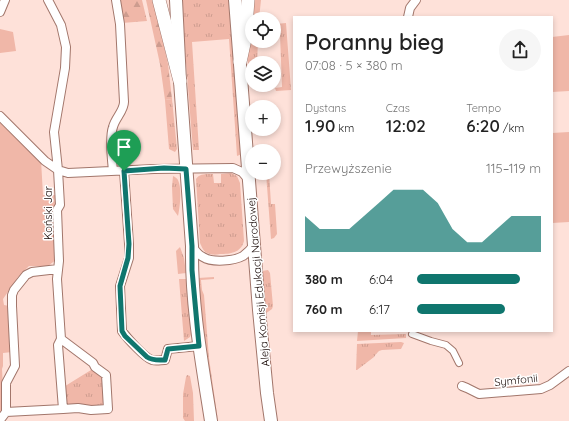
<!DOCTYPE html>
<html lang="pl">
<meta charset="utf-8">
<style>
:root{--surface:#fff;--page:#f6f6f6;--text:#222;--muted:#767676;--accent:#0f766e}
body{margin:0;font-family:Quicksand,sans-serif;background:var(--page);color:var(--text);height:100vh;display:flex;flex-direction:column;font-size:15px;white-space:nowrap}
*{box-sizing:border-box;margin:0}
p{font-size:13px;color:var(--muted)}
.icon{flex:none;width:22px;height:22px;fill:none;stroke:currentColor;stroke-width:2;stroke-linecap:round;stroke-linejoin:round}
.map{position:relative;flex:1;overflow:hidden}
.side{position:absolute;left:293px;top:16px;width:260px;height:316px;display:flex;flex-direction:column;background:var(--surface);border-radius:0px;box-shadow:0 2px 6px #0003}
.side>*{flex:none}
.controls{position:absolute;left:245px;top:12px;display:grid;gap:8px}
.controls a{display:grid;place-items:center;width:36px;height:36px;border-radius:50%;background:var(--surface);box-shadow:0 2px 6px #0003;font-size:20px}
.pin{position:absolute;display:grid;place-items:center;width:34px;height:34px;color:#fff;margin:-41px -17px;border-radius:50% 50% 50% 0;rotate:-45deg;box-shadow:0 0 4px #0007}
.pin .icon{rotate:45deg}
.round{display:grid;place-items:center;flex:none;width:42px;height:42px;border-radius:21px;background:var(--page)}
.headline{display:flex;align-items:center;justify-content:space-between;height:68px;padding:0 12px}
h1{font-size:22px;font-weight:600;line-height:30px}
.figures{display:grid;grid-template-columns:repeat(3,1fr);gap:6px;height:68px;padding:4px 12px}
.figures div{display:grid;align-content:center}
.figures b{font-size:17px;font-weight:600}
.figures small{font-size:11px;font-weight:400}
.figures p{font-size:11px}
.chart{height:112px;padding:8px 12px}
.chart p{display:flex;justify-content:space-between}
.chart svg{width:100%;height:72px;margin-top:4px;fill:var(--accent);opacity:.7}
ul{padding:0 12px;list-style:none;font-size:13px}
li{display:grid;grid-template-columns:64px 48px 1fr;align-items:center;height:30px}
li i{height:10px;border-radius:5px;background:var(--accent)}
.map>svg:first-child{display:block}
.grass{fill:url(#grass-tufts)}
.forest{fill:url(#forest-firs)}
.green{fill:#f0b7a8}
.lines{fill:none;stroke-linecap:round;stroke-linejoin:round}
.pedestrian-casing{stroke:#a2766b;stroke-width:8}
.minor-casing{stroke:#a2766b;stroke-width:10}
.secondary-casing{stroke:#a2766b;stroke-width:14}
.primary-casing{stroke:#a2766b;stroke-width:14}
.pedestrian{stroke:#fff;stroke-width:6}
.minor{stroke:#fff;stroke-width:8}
.secondary{stroke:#fff;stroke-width:12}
.primary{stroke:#fff;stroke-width:13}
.route-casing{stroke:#fff;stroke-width:8}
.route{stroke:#0f766e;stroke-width:5}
.labels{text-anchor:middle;stroke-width:3;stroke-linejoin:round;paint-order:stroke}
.street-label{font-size:11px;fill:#170805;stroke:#fff}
</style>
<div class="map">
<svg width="569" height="421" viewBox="0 0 569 421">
<defs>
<pattern id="grass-tufts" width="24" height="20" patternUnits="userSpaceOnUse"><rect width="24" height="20" fill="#f0b7a8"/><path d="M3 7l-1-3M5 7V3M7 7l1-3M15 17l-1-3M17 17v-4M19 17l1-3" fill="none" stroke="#cd9c8f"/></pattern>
<pattern id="forest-firs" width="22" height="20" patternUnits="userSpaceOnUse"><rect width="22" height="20" fill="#f0b7a8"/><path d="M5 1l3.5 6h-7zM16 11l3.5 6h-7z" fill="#cd9c8f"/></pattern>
</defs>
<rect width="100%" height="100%" fill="#fee1d9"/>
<path class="grass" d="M181,0H230L242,154L237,156L229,39L192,42L199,150H193Z
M252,0H261L259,19H252V41H258L257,63H252V81L250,80L248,77V54Z
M286,23L291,90L276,91L275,88L282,87L280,34L274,33L275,27L276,24Z
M172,99L177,149L175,152L169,149L165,100Z
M231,173L237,176L240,183L244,241C241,253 230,254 220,254C216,255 212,255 207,253C203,251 202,247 200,243L196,179C200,173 207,174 213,174L214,183H221V174Z
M266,173H269L271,204H275L277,234L274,238L271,239Z
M173,176C175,177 177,178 178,180C182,188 180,207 178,216L173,209L172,187Z
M180,247L184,258L186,273L178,274L176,251Z
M268,270L270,273L273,306L272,309L265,314L262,271Z
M214,277V279L201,280L202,290L204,295L209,358L218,421L208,369L202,318L198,278Z
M179,279H186L191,334L190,337L184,341Z
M358,331H371V335L406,334V338L357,341Z
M401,342L404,343L401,349L382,350L379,351L376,354L374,357L357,370H356L357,344Z
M91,370L94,371L103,376L105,403L103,407H86L85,405L64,407L62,388Z
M187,375L190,376L193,393L194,421H185L183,418V394L186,377Z"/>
<path class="forest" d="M120,0H142L147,21L122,23Z
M146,0H154L168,64L172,99L165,100L160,64Z"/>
<path class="green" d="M0,29L13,32L16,51L0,53Z
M569,35V91L552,92V37Z
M0,121L2,124L41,160L43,195H57L58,204L54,207L57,259L48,266H29L18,277L3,299L4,305L9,306L12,352L3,353V366L2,369L4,408L0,416Z
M569,132V222L552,223V133Z"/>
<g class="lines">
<g class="pedestrian-casing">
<path id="pedestrian" d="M412,334L431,341L446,345L453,351L459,363"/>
</g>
<g class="minor-casing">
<path id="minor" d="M48,0L61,25L66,47L65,68L54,132L58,170L60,205L57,210L59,261L57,279L61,339L58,345L63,409L78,408L91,410L108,409L106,375L95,367L93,363L61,339
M0,12L5,0
M408,17L410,8L416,0
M0,116L45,161L58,170L68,173L154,169L233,168L242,172L249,180
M113,171C112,159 109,138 113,127C115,118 124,111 124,102L120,24L116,0
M124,171L129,244V258L120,286L122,331C127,338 145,358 152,360C156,361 161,360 165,360L168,349L199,346
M192,246C195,250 198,255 203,257C212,263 234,261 243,256C247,253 251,249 254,245
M462,386L467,388L479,394L541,389L550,385L569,371
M6,412L63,409
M0,420L6,412V383L15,366L12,306V295L14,290L26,275L32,272L58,269"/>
</g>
<g class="secondary-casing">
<path id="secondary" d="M176,0L180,81L192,246C191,305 202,363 211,421
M235,0L259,310L267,393L271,421"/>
</g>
<g class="primary-casing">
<path id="primary" d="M159,0L180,81
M240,62L245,39L248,0"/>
</g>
<use href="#pedestrian" class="pedestrian"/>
<use href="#minor" class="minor"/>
<use href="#secondary" class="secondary"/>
<use href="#primary" class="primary"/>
</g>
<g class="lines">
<g class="route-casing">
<path id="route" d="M164,168L186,169L192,246V270L199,346L168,349L165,360C158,360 153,361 147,357L125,336L122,331L120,286L128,258L129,244L124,171Z"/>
</g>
<use href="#route" class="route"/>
</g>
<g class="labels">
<g class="street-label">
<text transform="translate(48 213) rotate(-90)" y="4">Koński Jar</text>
<text transform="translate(258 282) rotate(-95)" y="4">Aleja Komisji Edukacji Narodowej</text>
<text transform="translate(516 380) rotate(-6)" y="4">Symfonii</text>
</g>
</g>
</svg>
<div class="controls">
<a><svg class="icon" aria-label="locate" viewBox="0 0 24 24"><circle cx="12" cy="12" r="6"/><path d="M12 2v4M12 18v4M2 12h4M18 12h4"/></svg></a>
<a><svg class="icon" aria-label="layers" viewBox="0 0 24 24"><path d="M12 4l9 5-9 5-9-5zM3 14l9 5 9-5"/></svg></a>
<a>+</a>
<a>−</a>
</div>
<div class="pin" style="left:124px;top:171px;background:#1e9e55"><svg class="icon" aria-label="arrive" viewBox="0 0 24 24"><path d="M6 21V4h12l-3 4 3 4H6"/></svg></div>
<section class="side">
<div class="headline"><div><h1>Poranny bieg</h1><p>07:08 · 5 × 380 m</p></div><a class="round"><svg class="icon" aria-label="share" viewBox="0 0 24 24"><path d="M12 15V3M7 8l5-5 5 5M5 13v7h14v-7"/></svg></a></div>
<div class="figures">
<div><p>Dystans</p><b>1.90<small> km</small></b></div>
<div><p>Czas</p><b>12:02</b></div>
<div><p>Tempo</p><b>6:20<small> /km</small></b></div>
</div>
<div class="chart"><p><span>Przewyższenie</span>115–119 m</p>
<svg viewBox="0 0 160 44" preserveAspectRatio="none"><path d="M0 44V22L10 30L20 30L30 30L40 22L50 14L60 6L70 6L80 6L90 14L100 30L110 38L120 38L130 30L140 22L150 22L160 22V44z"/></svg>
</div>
<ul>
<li><b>380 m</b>6:04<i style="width:83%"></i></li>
<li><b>760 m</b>6:17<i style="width:71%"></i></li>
</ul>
</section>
</div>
